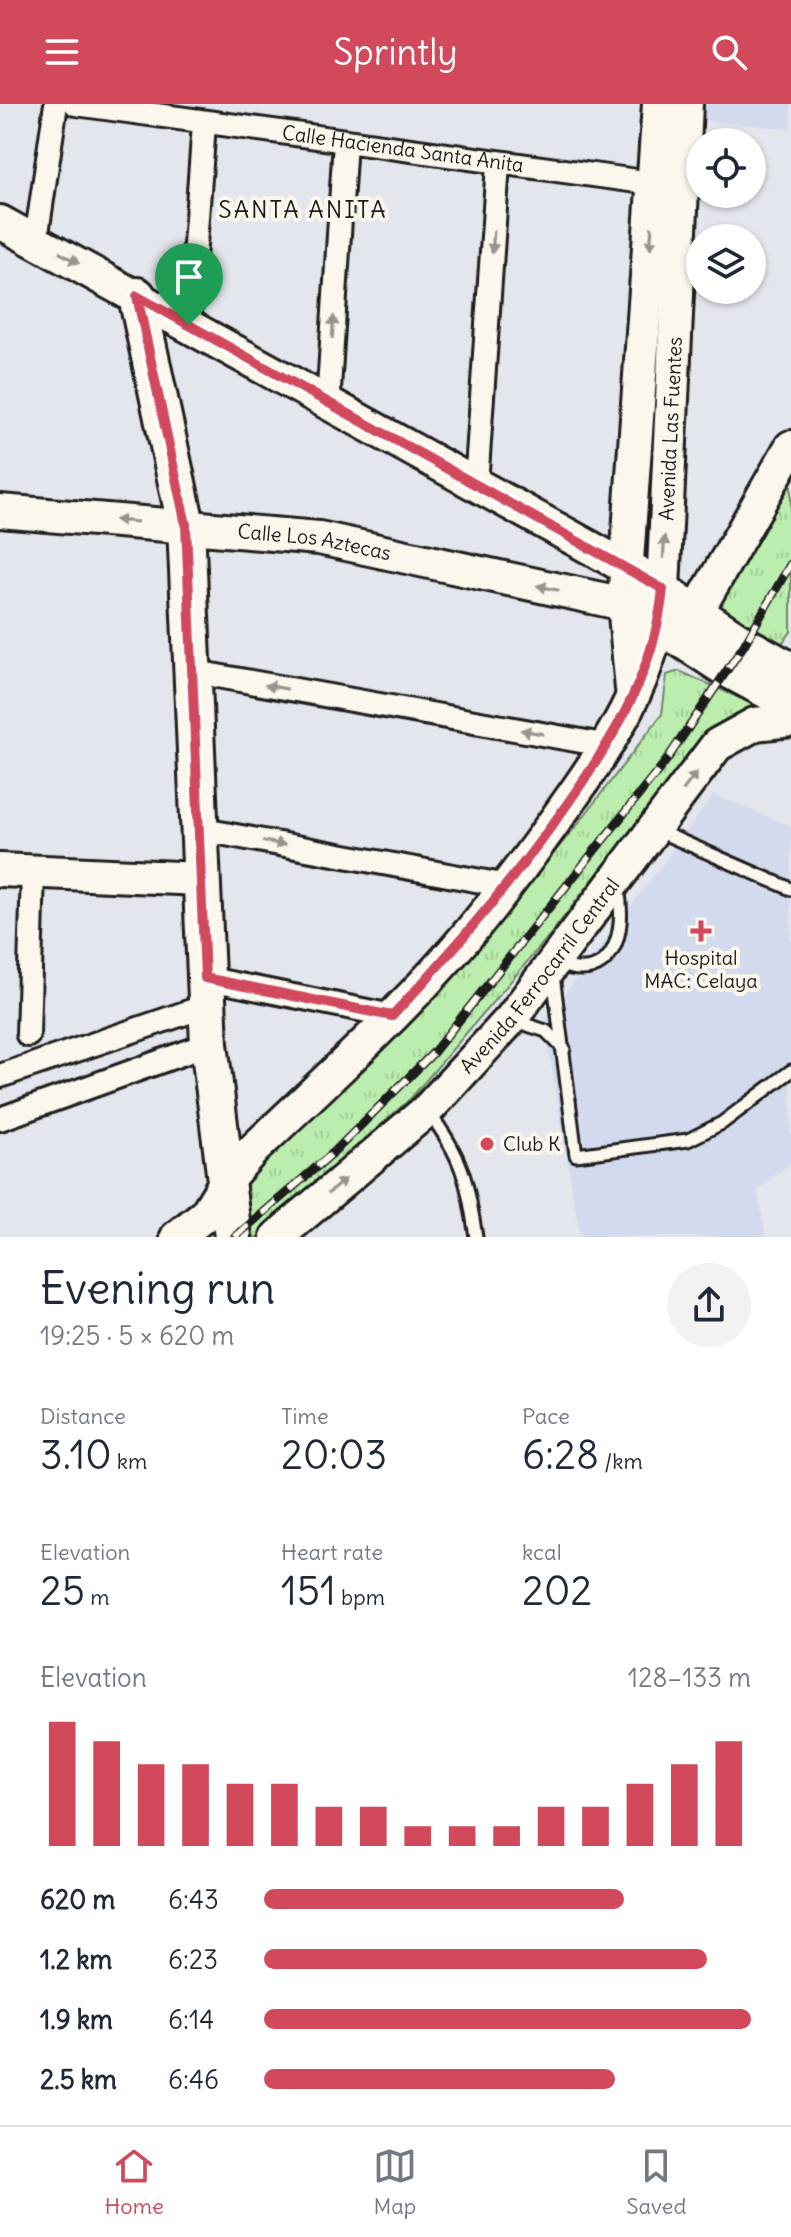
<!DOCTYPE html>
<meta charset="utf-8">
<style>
:root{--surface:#fff;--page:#f2f2f3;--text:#1f2937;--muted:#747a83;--line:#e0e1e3;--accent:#d1495b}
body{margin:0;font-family:Delius,sans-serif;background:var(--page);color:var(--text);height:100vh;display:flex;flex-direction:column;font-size:30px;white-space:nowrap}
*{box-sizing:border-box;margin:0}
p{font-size:26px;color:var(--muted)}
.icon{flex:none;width:44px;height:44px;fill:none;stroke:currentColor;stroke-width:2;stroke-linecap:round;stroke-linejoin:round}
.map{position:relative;height:1133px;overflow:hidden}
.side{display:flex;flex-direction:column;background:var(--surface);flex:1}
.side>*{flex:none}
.tools{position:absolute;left:686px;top:24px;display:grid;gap:16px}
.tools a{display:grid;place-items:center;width:80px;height:80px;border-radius:50%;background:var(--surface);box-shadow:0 2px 6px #0004;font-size:40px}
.pin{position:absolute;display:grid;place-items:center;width:68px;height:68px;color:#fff;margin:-82px -34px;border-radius:50% 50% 50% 0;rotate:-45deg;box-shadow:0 0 8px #0007}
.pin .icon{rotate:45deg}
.round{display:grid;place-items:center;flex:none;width:84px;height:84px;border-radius:42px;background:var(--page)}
.head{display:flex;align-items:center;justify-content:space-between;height:136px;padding:0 40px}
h1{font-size:44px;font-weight:600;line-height:60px}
.stats{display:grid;grid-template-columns:repeat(3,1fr);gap:12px;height:136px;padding:8px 40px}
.stats div{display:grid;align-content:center}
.stats b{font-size:40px;font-weight:600}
.stats small{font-size:22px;font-weight:400}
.stats p{font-size:22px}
.chart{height:224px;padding:16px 40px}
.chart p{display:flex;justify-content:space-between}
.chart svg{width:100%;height:144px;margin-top:8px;stroke:var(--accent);stroke-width:6}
ul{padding:0 40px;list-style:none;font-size:26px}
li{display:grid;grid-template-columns:128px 96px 1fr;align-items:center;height:60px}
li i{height:20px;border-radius:10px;background:var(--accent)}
header{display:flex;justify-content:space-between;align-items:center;height:104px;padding:0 40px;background:var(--accent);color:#fff;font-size:36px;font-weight:600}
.dock{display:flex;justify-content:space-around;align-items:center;height:112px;border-top:2px solid var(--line);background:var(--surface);font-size:22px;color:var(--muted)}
.dock a{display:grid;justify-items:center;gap:4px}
.dock .on{color:var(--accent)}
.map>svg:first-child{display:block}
.built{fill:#d4daed}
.park{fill:url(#park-tufts);stroke:#6c8565;stroke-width:2}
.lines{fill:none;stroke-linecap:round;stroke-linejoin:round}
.lane-casing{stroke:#1c1c1c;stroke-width:17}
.street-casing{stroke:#1c1c1c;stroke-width:28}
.secondary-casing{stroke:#1c1c1c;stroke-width:38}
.primary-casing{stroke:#1c1c1c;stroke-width:42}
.lane{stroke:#fbf7ec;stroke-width:11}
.street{stroke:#fbf7ec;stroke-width:22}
.secondary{stroke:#fbf7ec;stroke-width:32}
.primary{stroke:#fbf7ec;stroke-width:36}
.rail-casing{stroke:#1c1c1c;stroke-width:9}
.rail{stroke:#fbf7ec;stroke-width:6;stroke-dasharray:18;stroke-linecap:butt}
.oneway{fill:#97948e}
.route-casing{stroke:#fff;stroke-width:16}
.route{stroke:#d1495b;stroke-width:10}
.poi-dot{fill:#d1495b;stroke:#fbf7ec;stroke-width:3}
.labels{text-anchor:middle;stroke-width:8;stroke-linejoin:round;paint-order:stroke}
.street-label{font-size:20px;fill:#1c1c1c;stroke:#fbf7ec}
.poi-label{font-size:20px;fill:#1c1c1c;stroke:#fbf7ec}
.quarter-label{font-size:24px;letter-spacing:2px;fill:#1c1c1c;stroke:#fbf7ec}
</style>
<header><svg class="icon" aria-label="menu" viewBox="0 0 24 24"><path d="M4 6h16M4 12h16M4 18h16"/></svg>Sprintly<svg class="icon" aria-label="search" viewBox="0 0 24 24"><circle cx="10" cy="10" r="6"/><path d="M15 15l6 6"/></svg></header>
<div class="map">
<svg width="791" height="1133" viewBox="0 0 791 1133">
<defs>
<pattern id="park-tufts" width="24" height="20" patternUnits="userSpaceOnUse" patternTransform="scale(2)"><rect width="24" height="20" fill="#bbeeae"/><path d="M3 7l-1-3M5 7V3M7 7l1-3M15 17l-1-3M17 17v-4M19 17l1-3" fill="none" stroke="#a0cc95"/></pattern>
</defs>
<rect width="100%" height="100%" fill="#e4e6ed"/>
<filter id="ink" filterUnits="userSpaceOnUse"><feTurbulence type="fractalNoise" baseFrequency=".0125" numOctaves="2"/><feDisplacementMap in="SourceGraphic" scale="16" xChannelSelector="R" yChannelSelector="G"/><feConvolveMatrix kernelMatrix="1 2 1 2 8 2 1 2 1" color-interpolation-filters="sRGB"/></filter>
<g filter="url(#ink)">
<path class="built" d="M700,0H791V25L698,16Z
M714,691L791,722V1058L758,1086L766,1133H580L544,918Z"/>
<path class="park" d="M791,371V528L779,543L763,542L712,497Z
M679,567L764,605L738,609L710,624L549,832L411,994L258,1133H244L248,1069L455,868L578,720L662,610L667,571Z"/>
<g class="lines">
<g class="lane-casing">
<path id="lane" d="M656,726L791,785
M558,860C613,882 627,828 618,785
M553,871L576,1051L688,1036L722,1019L791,967
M515,917L546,927L564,945
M429,1009C464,1055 467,1078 476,1133"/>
</g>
<g class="street-casing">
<g id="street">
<path id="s1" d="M76,0L666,81"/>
<path d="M36,136L56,0"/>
<path d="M189,221L204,20"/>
<path d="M328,300L345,38"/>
<path d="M476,381L498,60"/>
<path d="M195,568L609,642"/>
<path d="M198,725L508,782"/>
<path d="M205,874L392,912"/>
<path d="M28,931L33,768"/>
<path d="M0,972L206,902"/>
<path d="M0,1015L209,940"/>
</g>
</g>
<g class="secondary-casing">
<g id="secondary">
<path d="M0,118L629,465"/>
<path id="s2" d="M0,407L319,434L624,500L726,566L791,601"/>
<path d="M696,509L791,343"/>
<path d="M632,585L624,500L659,0"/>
<path d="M0,766L200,775"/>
<path id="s3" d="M177,1133L206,1110L228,1074L253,1046C320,982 390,919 452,849C490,806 524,760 557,714C608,643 655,574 663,485L686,0"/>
<path id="s4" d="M277,1133L427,1006L511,915L717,641L755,620L791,616"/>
</g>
</g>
<g class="primary-casing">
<path id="primary" d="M137,192L186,421L209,940L233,1133
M629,465L744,541L791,567"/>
</g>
<use href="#lane" class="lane"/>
<use href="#street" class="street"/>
<use href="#secondary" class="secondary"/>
<use href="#primary" class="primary"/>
<g class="rail-casing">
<path id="rail" d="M235,1133L334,1048L433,949L666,657L744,541L791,459"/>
</g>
<use href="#rail" class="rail"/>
</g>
<defs><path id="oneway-solid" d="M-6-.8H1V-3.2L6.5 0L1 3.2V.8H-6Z" transform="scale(2)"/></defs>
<g class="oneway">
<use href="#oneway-solid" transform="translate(651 134) rotate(94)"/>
<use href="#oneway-solid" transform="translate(493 138) rotate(94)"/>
<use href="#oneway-solid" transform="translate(69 154) rotate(29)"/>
<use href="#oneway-solid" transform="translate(333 223) rotate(-86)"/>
<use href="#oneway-solid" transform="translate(126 417) rotate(-176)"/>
<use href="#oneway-solid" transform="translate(664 443) rotate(-87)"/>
<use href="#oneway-solid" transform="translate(548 484) rotate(-168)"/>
<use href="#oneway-solid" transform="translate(276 583) rotate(-170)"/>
<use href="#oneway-solid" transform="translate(532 628) rotate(-170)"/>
<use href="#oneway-solid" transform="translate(690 677) rotate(-53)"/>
<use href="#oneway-solid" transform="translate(274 739) rotate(10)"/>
<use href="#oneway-solid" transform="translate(337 1082) rotate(-40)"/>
</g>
</g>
<g class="lines" filter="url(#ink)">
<g class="route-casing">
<path id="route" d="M137,192L663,485C654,577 605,647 553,720C503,788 450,851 392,912L205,874L186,421Z"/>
</g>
<use href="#route" class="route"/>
</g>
<g class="poi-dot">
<path d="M697 815h8v8h8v8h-8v8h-8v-8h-8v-8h8z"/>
<circle cx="487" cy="1040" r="8"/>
</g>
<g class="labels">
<g class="street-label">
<text dy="7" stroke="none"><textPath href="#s1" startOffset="330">Calle Hacienda Santa Anita</textPath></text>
<text dy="7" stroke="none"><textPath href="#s3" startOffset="984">Avenida Las Fuentes</textPath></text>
<text dy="7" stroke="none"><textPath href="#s2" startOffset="316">Calle Los Aztecas</textPath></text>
<text dy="7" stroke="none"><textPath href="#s4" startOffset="372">Avenida Ferrocarril Central</textPath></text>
</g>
<g class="poi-label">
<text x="701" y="861">Hospital<tspan x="701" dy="23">MAC: Celaya</tspan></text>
<text x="503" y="1047" text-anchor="start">Club K</text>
</g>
<g class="quarter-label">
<text x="303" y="114">SANTA ANITA</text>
</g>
</g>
</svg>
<div class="tools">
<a><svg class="icon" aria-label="locate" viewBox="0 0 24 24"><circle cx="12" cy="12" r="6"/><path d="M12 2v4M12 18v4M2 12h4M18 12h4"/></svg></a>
<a><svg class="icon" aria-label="layers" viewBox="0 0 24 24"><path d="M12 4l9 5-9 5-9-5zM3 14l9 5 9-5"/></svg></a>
</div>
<div class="pin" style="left:189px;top:221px;background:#1e9e55"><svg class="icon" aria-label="arrive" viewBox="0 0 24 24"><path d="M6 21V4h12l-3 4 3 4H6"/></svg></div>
</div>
<section class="side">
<div class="head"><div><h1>Evening run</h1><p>19:25 · 5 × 620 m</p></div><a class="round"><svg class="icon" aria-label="share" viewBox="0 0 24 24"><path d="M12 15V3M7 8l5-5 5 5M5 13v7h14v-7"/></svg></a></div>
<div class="stats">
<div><p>Distance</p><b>3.10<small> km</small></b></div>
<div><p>Time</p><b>20:03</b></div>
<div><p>Pace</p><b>6:28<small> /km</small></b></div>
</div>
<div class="stats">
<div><p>Elevation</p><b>25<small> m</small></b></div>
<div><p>Heart rate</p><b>151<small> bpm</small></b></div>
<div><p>kcal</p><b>202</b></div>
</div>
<div class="chart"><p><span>Elevation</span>128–133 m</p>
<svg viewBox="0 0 160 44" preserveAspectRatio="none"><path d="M5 44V6M15 44V12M25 44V19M35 44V19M45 44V25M55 44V25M65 44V32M75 44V32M85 44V38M95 44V38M105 44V38M115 44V32M125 44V32M135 44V25M145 44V19M155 44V12"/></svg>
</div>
<ul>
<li><b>620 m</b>6:43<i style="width:74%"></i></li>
<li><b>1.2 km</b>6:23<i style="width:91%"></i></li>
<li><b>1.9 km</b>6:14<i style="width:100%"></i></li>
<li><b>2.5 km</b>6:46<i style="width:72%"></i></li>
</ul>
</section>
<nav class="dock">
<a class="on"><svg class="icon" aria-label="home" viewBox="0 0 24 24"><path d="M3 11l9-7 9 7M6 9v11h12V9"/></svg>Home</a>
<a><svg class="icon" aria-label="map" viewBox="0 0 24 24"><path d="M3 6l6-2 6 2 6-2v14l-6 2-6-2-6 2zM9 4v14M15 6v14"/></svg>Map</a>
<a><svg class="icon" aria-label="saved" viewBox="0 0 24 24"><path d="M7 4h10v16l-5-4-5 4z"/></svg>Saved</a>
</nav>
